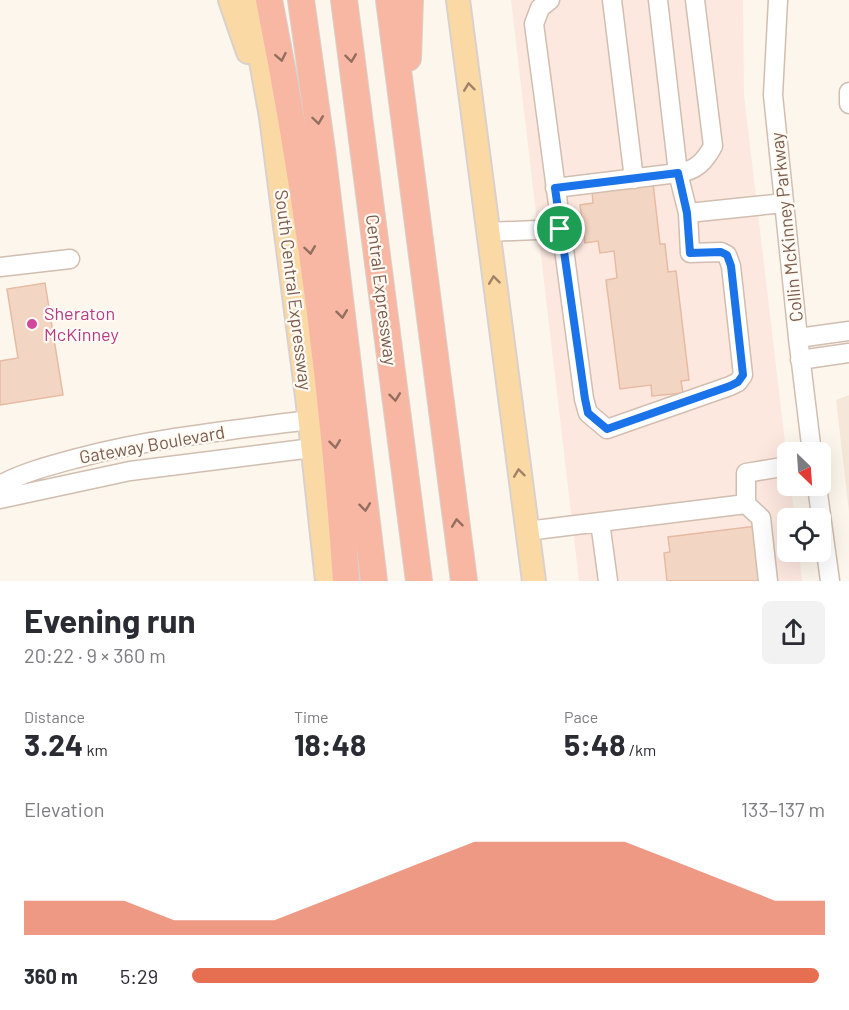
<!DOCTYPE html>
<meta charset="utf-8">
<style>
:root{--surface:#fff;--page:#f2f2f3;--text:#2b2b33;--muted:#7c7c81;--accent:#e76f51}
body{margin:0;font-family:Barlow,sans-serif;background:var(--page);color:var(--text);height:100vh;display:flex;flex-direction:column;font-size:22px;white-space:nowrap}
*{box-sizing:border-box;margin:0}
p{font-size:20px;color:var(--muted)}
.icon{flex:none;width:33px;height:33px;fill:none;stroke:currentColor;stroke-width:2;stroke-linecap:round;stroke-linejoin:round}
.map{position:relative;height:581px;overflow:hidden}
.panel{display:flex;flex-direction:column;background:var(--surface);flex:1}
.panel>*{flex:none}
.needle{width:39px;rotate:155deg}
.tools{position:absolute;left:777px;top:442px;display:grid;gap:12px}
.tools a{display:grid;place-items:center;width:54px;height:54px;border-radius:9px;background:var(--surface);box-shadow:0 6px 24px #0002;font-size:30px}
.pin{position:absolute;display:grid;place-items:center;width:51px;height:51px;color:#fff;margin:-26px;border:3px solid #fff;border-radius:50%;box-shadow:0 2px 6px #0007}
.round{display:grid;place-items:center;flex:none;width:63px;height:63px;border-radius:9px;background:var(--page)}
.headline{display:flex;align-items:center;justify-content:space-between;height:102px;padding:0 24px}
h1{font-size:33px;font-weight:700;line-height:45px}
.stats{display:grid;grid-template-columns:repeat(3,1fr);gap:9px;height:102px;padding:6px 24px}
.stats div{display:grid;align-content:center}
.stats b{font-size:30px;font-weight:700}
.stats small{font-size:16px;font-weight:400}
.stats p{font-size:16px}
.chart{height:168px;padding:12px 24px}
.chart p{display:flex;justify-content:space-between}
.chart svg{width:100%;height:108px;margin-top:6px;fill:var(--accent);opacity:.7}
ul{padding:0 24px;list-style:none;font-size:20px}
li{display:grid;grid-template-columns:96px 72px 1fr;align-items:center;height:45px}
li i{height:15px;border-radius:8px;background:var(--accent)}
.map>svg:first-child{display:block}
.residential{fill:#f5e8da}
.commercial{fill:#fde8e0}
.building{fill:#f3d5c3;stroke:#e6bba3;stroke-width:1.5}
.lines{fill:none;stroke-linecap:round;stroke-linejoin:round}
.minor-casing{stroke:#d1beb0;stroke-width:21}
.major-casing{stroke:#dad1cd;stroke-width:26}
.highway-casing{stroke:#dad1cd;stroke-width:28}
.minor{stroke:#fff;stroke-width:18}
.major{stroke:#fbd9a5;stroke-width:22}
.highway{stroke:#f7b7a3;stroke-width:26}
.oneway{stroke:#936e5e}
.oneway2{stroke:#a18267}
.route-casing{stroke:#fff;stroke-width:12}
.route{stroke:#1a73e8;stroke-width:8}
.hotel-dot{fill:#d1479c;stroke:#fffaf3;stroke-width:2}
.labels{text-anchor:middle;stroke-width:4.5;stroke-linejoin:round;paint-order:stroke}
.street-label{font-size:18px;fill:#7a5c4d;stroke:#fffaf3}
.hotel-label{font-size:18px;fill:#b23c85;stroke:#fffaf3;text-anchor:start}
</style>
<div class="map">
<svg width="849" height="581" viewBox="0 0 849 581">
<rect width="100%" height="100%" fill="#fdf6ec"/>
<path class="residential" d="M849,395V512L836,400Z"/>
<path class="commercial" d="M511,0H743L744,95L787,459L788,486H791L795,519H788V552H799L802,581H579Z"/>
<path class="building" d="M653,183L660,244H665L668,272L676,271L689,380L681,381L683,393L652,396L651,385L620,389L606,280L617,278L614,251L600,253L598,241L585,243L580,205L593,203L592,190Z
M45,283L63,395L0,405V361L18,358L7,289Z
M756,526L762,581H667L664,553L670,552L668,537Z"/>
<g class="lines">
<g class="minor-casing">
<path id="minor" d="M550,0L540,8L534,24L584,399L588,413L607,429L730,386L738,382L743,375L731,266L727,255L721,252L690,253L688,213L678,173C696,171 705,161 713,146L695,0
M612,0L634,179
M778,0L773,95L798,338L812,453
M849,92V104
M555,188L678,173L658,0
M688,213L784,203
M488,232L560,229
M0,267L70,259
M798,338L849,331
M800,360L849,353
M0,485C24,472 52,465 78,458C153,438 232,430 309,420
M817,486L830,581
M0,499L130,471L312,448
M746,504V473L788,466
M600,522L746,504L761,518L768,581
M527,531L600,522L608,581"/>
</g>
<g class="major-casing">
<path id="major" d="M230,0L248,52
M250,0L271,117L307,396L327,581
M458,0L534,581"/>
</g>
<g class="highway-casing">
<path id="highway" d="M269,0C307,190 333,388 346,581
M301,0L322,150L374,581
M344,0L419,581
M389,0L464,581
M408,58L410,0"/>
</g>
<use href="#minor" class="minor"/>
<use href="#major" class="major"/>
<use href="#highway" class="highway"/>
</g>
<defs><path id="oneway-chevron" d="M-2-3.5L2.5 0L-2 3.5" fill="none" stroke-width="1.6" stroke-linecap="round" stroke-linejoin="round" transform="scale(1.5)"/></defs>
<g class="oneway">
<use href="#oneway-chevron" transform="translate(281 57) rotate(79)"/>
<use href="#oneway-chevron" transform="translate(351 58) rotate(83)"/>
<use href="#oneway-chevron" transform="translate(318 120) rotate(82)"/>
<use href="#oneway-chevron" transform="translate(310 250) rotate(82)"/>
<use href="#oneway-chevron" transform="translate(342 314) rotate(83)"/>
<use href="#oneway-chevron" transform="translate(395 397) rotate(83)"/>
<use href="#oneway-chevron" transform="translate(335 444) rotate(83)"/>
<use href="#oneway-chevron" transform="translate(365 507) rotate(83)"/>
<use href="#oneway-chevron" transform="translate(457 523) rotate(-97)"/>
</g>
<g class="oneway2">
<use href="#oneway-chevron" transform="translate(469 87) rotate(-97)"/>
<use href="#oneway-chevron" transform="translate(494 280) rotate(-97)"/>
<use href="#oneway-chevron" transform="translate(519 473) rotate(-97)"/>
</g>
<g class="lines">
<g class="route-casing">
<path id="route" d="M678,173L687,213L690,253L721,252L727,255L731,266L743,375L738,382L730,386L607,429L588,413L585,399L555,188Z"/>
</g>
<use href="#route" class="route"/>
</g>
<circle class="hotel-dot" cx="32" cy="324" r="6"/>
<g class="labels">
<g class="street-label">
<text transform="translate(787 227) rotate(-96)" y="6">Collin McKinney Parkway</text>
<text transform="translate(293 290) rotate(83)" y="6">South Central Expressway</text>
<text transform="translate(381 290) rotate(83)" y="6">Central Expressway</text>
<text transform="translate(152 445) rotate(-10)" y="6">Gateway Boulevard</text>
</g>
<g class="hotel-label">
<text x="44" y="320">Sheraton<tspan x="44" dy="21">McKinney</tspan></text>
</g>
</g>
</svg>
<div class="tools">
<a><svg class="needle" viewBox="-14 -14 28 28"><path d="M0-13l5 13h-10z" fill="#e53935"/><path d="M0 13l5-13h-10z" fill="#7c7c81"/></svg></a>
<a><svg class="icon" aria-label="locate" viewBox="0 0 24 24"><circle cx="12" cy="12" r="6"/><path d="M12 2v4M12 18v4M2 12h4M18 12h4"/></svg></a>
</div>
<div class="pin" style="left:560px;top:229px;background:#1e9e55"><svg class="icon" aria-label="arrive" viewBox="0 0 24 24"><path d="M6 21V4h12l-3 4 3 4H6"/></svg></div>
</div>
<section class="panel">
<div class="headline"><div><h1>Evening run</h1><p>20:22 · 9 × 360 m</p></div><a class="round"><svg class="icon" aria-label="share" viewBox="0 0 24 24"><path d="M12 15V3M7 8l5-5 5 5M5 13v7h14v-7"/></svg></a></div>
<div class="stats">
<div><p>Distance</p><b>3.24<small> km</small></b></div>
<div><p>Time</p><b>18:48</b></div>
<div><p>Pace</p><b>5:48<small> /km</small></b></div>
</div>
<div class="chart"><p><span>Elevation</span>133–137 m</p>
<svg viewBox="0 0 160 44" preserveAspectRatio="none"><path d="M0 44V30L10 30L20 30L30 38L40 38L50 38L60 30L70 22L80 14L90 6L100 6L110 6L120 6L130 14L140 22L150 30L160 30V44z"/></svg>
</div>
<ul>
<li><b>360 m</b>5:29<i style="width:99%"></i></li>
</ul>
</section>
